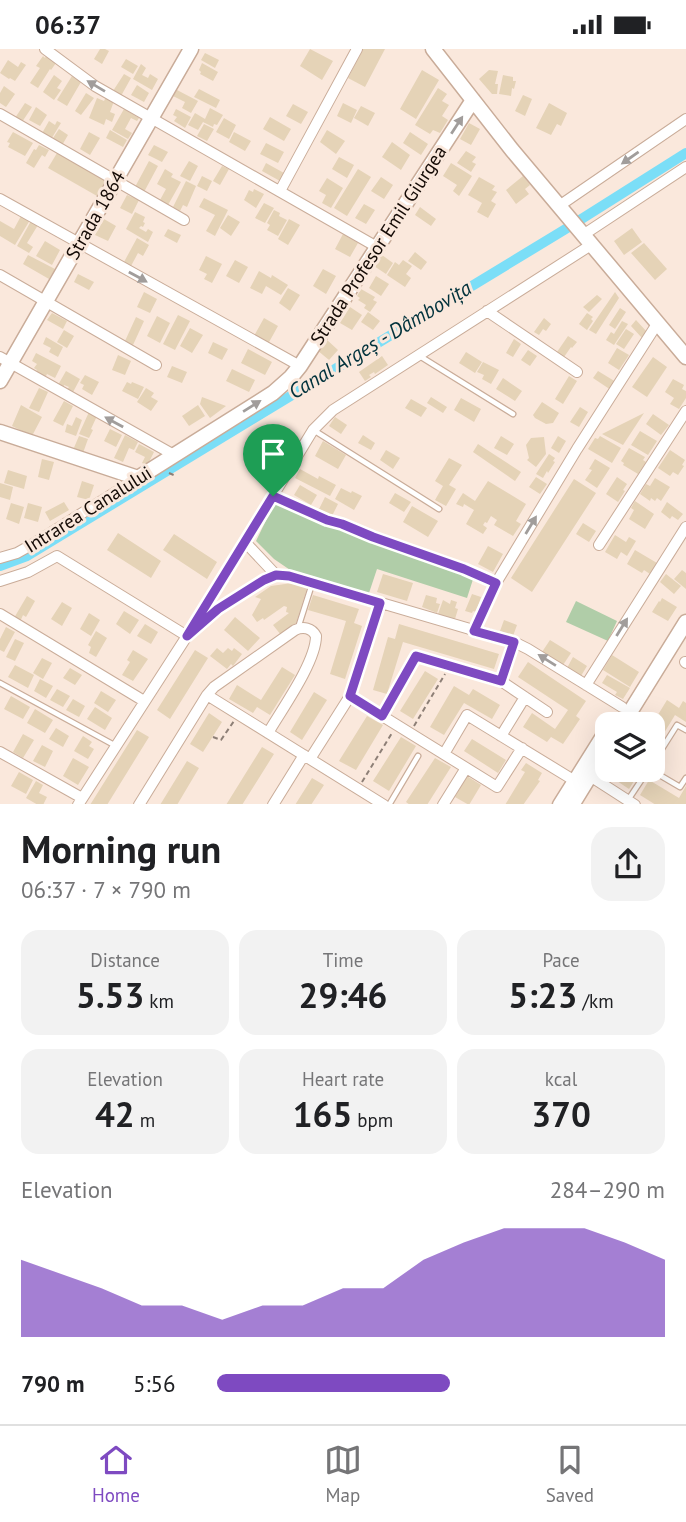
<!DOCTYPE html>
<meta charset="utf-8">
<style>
:root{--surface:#fff;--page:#f2f2f2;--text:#202124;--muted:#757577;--line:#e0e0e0;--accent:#7e4ac1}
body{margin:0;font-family:"PT Sans",sans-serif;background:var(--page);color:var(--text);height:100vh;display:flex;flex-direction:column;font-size:26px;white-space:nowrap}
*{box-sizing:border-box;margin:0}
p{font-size:23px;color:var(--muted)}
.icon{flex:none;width:38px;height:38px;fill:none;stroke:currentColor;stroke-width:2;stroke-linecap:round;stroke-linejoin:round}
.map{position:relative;height:755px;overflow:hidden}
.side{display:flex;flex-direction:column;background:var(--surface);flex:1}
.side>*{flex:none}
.controls{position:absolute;left:595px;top:663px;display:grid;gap:14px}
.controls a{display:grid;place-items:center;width:70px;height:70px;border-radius:14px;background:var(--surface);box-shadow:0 7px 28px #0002;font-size:35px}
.pin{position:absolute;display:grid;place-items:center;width:60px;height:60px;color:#fff;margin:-72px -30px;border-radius:50% 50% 50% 0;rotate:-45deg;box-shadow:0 0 7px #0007}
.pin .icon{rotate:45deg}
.round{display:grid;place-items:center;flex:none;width:74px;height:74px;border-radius:21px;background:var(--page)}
.overview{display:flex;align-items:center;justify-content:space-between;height:119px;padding:0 21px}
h1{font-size:38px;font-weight:800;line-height:52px}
.stats{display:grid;grid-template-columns:repeat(3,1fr);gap:10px;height:119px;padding:7px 21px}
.stats div{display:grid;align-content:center;border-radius:18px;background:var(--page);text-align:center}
.stats b{font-size:35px;font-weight:800}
.stats small{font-size:19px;font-weight:400}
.stats p{font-size:19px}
.chart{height:196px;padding:14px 21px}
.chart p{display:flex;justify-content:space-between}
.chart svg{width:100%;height:126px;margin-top:7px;fill:var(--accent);opacity:.7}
ul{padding:0 21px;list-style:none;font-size:23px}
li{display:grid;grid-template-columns:112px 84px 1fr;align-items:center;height:52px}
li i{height:18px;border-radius:9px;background:var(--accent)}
.status{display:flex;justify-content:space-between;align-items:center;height:49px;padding:0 35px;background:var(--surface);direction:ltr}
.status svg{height:19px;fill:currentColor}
.tab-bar{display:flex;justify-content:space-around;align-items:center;height:98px;border-top:2px solid var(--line);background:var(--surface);font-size:19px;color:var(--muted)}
.tab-bar a{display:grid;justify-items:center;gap:4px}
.tab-bar .selected{color:var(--accent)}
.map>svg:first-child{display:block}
.garden{fill:#b0cda8}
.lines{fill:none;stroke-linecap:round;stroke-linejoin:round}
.canal{stroke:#7bdef7;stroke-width:10}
.building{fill:#e5d3b7}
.lane-casing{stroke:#c9ac99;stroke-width:7}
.street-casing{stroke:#c9ac99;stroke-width:12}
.secondary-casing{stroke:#c9ac99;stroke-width:17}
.path{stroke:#8d7f76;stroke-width:2;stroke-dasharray:5 3.5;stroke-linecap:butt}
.lane{stroke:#fff;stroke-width:4.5}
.street{stroke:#fff;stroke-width:10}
.secondary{stroke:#fff;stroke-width:14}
.oneway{fill:#a19d9b}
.route-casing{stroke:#fff;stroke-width:14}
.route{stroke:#7e4ac1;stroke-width:9}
.labels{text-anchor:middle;stroke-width:6;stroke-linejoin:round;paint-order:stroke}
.street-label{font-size:19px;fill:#140a05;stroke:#fae8dc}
.water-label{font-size:21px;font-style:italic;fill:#01323c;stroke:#fae8dc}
</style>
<div class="status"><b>06:37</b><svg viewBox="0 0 49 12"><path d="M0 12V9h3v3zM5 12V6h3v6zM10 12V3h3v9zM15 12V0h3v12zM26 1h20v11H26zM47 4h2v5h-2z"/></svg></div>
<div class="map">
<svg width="686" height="756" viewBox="0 0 686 756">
<rect width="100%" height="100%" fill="#fae8dc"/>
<path class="garden" d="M276,451L476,521L467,549L377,520L369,544L293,523L274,510L256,492Z
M576,552L617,572L608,592L566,573Z"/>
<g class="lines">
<path class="canal" d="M0,517L27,507L564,181L686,104"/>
</g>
<path class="building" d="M100,0H105L109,2L102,15L94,10Z
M310,0L333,12L322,31L300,17Z
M363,0H385L365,38L348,29Z
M205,4L219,11L215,19L201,11Z
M43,7L45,9L46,7L56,14L51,21L50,20L38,39L30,34L40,19L36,17Z
M126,10L138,17L133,25L121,18Z
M8,11L18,18L21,13L26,16L15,32L10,29L9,30L0,24Z
M202,14L218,23L213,32L200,25L201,23L199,21Z
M141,15L146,19L142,26L148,29L150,25L158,30L152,41L133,30Z
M422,21L439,31L416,70L400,60Z
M489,21L498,22L495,35H498L497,45H492L479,30Z
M124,25L131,29L121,47L113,42Z
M54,26L62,32L57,39L61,41L54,51L43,43Z
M503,26L513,28V32H516L514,40L512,39L511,47L499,45Z
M72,27L81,33L67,57L57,51Z
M137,36L149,44L144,53L131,46Z
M4,37L15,45L6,58L0,54V44Z
M438,39L447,45L442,52L449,56L442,67L448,71L440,84L433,81L430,85L415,76Z
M199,40L220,51L216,59L194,48Z
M177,41L198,52L191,64L182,59L185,53L173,47Z
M86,44L94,49L81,66L75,62Z
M523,46L532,50L525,67L515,62Z
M106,48L114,52L110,63L115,65L112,73L106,70L104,76L89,69L97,49L104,52Z
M25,54L32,58L22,73L15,69Z
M343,54L357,61L351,74L337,67Z
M549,54L567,64L561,77L557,75L551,86L536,79Z
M293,55L308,63L301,75L286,67Z
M361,57L375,64L368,77L354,69Z
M36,58L47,66L40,77L29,71Z
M210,59L223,66L217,76L214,75L213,78L203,73L198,81L188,76L195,64L205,70Z
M124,60L139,69L137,72L131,69L125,80L132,84L128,90L112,81Z
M176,60L191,68L185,79L174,72L177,68L173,66Z
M270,68L291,80L284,92L263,80Z
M224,69L236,76L229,90L216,83Z
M49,72L55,76L57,72L61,74L50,92L41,86Z
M469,74L480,80L471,96L460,90Z
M204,75L214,80L207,92L197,87Z
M59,80L68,86L61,98L51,92Z
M110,81L127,91L123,98L106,89Z
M327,81L345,92L336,105L320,93Z
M13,83L33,94L25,107L8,98L10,94L7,93Z
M89,83L100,89L90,106L80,100Z
M234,83L251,92L245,102L229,93Z
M410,83L428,95L421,106L403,94Z
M392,93L410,106L401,121L382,108Z
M266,94L284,103L278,114L260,105Z
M39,96L49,101L45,108L42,106L34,119L26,114L34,100L36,101Z
M154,96L168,103L162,113L148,106Z
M466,102L476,108L472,113L476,115L471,123L457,114Z
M57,104L106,132L97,147L48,119Z
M339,108L354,116L347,129L332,120Z
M149,112L158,117L144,143L135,138Z
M189,112L198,117L190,132L180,127Z
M266,114L284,124L280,132L262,122Z
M451,114L472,127L459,147L453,142L457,136L443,127Z
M222,117L229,120L220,136L213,132Z
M165,120L173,125L171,128L181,133L168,156L160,151L166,140L157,135Z
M358,120L371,128L347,167L334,159Z
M202,127L212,132L207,142L197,137Z
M523,127L530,136L525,140L529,145L516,155L506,141Z
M381,128L393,136L384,150L371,142Z
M479,128L495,137L492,141L497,143L491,152L496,155L488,169L477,163L482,154L468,146Z
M327,129L343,139L331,159L322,154L326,146L319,142Z
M186,132L196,137L187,158L183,156L180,162L173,158Z
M254,140L264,145L256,159L244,151L249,141L253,143Z
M127,146L139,151L132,165L120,159Z
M204,149L228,161L215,187L206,182L215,166L199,158Z
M264,154L274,159L265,174L255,169Z
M364,155L375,161L366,175L355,169Z
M420,158L436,170L431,177L415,166Z
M274,161L280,164L279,167L287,171L278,187L267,181L270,176L267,174Z
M135,163L145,168L143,173L145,174L143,178L141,177L139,179L146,183L148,180L153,183L148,193L126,180Z
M228,166L240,173L231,187L220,179Z
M21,167L30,171L15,196L0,187V172L14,180Z
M104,170L116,177L108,192L95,186Z
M289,170L300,176L288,196L278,190Z
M31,172L38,176L27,194L33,198L29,204L17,197Z
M632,179L642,193L624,206L614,192Z
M168,180L181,186L177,194L164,187Z
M343,185L358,194L350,208L335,200Z
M137,189L149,196L143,207L138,204L131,217L124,213Z
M45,192L60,201L52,216L36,207Z
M644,194L667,220L655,231L631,204Z
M415,203L427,213L421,221L408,212Z
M28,206L55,220L49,230L23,215Z
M382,206L393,214L386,225L374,217Z
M206,207L222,215L212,234L204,230L207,225L199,221Z
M235,211L248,218L239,234L226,227Z
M403,211L412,217L406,225L411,229L405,238L387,226L395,213L399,216Z
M323,220L336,227L326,245L313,237Z
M259,222L271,229L272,226L288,236L281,246L266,237L262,245L250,239Z
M78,225L94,233L89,241L74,233Z
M376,227L389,235L381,247L369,239Z
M288,239L300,246L290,262L279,254Z
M361,240L375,248L373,251L377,253L370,263L364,259L366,256L358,251L360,249L357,247Z
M144,243L157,250L150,264L137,258Z
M615,243L619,249L596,285L589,281Z
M597,246L602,250L589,263L583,258Z
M350,258L362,266L352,281L340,274Z
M620,259L626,263L615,280L609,276Z
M368,263L380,272L373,281L361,273Z
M52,264L67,272L63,280L47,271Z
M587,264L593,268L591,270L593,272L587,281L579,275Z
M178,266L190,272L175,301L163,295Z
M157,267L170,274L160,294L147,287Z
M136,268L144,272L133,296L125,292Z
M264,269L278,277L268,295L254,287Z
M544,269L551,275L546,282L543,280L539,286L534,283Z
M636,271L647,283L642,289L631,277Z
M622,272L628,275L614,296L606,291L611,283L614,285Z
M190,279L203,286L192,304L180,297Z
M626,280L634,285L624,300L616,295Z
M64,281L74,287L67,299L57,293Z
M568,287L577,293L572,299L571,298L564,308L557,303Z
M46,288L63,298L58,308L49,303L51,299L43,295Z
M326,290L338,301L329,311L317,301Z
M514,290L521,295L513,308L506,304Z
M213,293L228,300L222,311L208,304Z
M617,299L629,306L619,321L608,314Z
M248,300L272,313L265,326L241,314Z
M528,301L537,307L530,317L521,311Z
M466,303L482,313L475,324L459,314Z
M36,304L61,317L55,329L47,325L45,329L35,324L37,321L34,319L37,315L32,312Z
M118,306L131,312L125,326L112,321Z
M382,307L388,316L375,325L374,323L369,326L371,328L365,332L359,323Z
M653,308L667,318L647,348L632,338Z
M483,313L499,321L491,335L482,330L484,326L477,323Z
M172,317L187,323L182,334L167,328Z
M232,320L255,331L249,343L226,332Z
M66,322L80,330L72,345L66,342L69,338L64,336L63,339L58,336Z
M598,322L616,333L611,341L593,329Z
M85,326L99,333L92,346L82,340L84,336L80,334Z
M569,327L577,332L563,355L555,350Z
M503,329L522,342L515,352L496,340Z
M673,330L684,336L682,340L686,342V349L679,360L670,355L674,349L665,343Z
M127,333L131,335L132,333L144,338L138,350L122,342Z
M39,339L48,343L39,363L29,359Z
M146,339L154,344L151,348L158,352L151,362L137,353Z
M202,348L226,357L210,369L200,355Z
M431,348L447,358L443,364L427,354Z
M461,349L481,360L474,373L454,361Z
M411,350L427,359L421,368L405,359Z
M64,352L73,357L63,377L53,372Z
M542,353L559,364L553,374L546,375L535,369L533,366Z
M21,356L42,368L32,387L12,377Z
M198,356L205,367L189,377L182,367Z
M580,358L588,363L579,378L570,373Z
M89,363L97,367L91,380L93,381L89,389L79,385Z
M644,364L623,396L602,385Z
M653,365L669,376L661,386L646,375Z
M76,368L82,371L76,387L65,383L67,375L72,377Z
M335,368L347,376L341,385L329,377Z
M110,380L122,386L116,398L104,392Z
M640,382L657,392L648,406L631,396Z
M125,386L138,393L134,401L129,399L123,413L114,409Z
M363,386L375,394L371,401L358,394Z
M79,387L88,390L83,404L73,401Z
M501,387L514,395L507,406L494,399Z
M558,387L566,392L559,404L551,399Z
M600,387L621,399L612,414L588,400L595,389L598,390Z
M544,388L546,405L536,418L527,411L529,409L526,396L531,389Z
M323,392L346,406L338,420L315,407Z
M139,395L154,403L147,417L142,414L145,408L135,403Z
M478,395L521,423L515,432L473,403Z
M629,399L645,408L643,411L646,413L638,425L623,416L624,414L621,412Z
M386,401L400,409L393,420L380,411Z
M670,401L685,411L682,416L684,417L678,426L673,423L670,427L658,419Z
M549,405L555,409L553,412L555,413L548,424L547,422L543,429L536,425Z
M449,409L462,416L449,436L456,440L446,457L435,451L443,437L435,432Z
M42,410L54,413L49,431L38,428Z
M595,410L610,419L597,439L585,431L592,421L589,420Z
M300,420L318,430L319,427L336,436L330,447L295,429Z
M8,421L27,427L24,440L4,434Z
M536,428L547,435L540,445L529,438Z
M617,428L627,435L623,441L625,442L618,453L606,445Z
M655,429L670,438L661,452L657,449L655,452L651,449L650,452L640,445L646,435L650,437Z
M574,430L596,444L532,543L511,529Z
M82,432L94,436L89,451L77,448Z
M488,432L526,455L516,472L521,475L513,487L494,476L497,471L491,467L487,474L485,473L483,476L487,479L483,485L466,475L474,461L464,455L463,458L456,455L463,444L475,452Z
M0,434L13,438L10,451L0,448Z
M300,436L317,446L311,456L294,446Z
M341,439L351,444L352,442L362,447L354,461L335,450Z
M395,444L411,453L404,463L389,454Z
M325,448L338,455L332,467L319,460Z
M635,452L654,465L645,480L629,470L634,461L631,459Z
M64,453L69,461L50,472L45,463Z
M667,453L683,465L678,471L672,467L670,470L661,463Z
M11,454L24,458L19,475L6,470Z
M28,454L42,458L38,473L24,469Z
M412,457L438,472L428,488L403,473Z
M583,474L596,482L589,493L576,485Z
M118,484L161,512L151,529L107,501Z
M174,485L217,513L207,530L163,501Z
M615,486L626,493L629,488L636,492L627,507L621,503L617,510L605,503Z
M488,497L503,505L493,523L478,515Z
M635,501L657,514L650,525L644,521L642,524L627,515Z
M682,521L686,524V540L674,530Z
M383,525L413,534L407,552L377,543Z
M666,525L681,537L674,545L660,533Z
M292,534L307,539L296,574L281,586L273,576L289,564L286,563L287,558L284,557L264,571L263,569L257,573L252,566L261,550L255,548L271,537Z
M472,545L481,548L476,563L473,562L472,564L465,562Z
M313,546L359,560L354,574L362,577L345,630L330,625L346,572L308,561Z
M426,546L437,549L436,554L440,555L437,564L422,558Z
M27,547L35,552L26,568L23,566L20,573L14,569Z
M662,549L677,558L668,572L652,563L659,552L660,553Z
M443,551L450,555L451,551L457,553L455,559L458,560L455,570L438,565Z
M62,553L72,559L62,577L51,570Z
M124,562L139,571L130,585L116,575Z
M89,564L100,571L91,587L80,580Z
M235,568L260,589L248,602L224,581Z
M504,571L517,576L513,587L500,582Z
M145,575L158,583L151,595L137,587Z
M399,575L499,605L494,620L403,593L387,645L373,641L388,588L395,590Z
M6,578L15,583L4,603L0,601V590Z
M96,582L107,589L96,608L89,604L91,598L88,596Z
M15,590L24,594L15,612L6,608Z
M550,591L571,604L563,616L542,603Z
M217,599L223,604L228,599L232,602L234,599L242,605L233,617L231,615L227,620L210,607Z
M133,601L148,610L133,632L122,626L130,613L127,611Z
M195,601L208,609L170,670L157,661Z
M612,606L639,623L630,638L603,621Z
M573,608L587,617L581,627L567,619Z
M42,609L52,614L43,630L33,624Z
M528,613L586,652L576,667L580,670L563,695L551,688L547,693L523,678L532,664L555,680L568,661L518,628Z
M15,616L34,626L28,639L8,628Z
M282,618L295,626L270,666L257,658L253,664L229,650L237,636L261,651Z
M70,619L82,626L75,636L63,629Z
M425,622L438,630L413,670L400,662Z
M607,626L630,639L623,650L615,646L617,643L602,634Z
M40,630L53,637L46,649L34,642Z
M454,637L469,646L473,640L500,656L492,670L464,654L444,686L430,678Z
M57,640L70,647L63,658L50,651Z
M101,642L116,651L108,663L94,654Z
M314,643L327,651L302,691L290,683Z
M11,647L30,658L23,670L4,660Z
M73,650L85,657L79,668L66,661Z
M667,651L679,659L683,652L686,654V673L675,666L653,702V674Z
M95,658L112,669L105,681L87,670Z
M35,660L53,671L45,684L27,674Z
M209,664L222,673L203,703L190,695Z
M367,667L383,676L356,721L339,712Z
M56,679L69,687L63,698L49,690Z
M137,681L149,688L107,756H90Z
M23,685L34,691L23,709L13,703Z
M83,687L92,693L89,697L94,700L88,710L74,702Z
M401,688L416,697L389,742L373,732Z
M472,690L506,711L498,724L464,702Z
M42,696L53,702L45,718L33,712Z
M262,698L274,705L242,756H226Z
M73,709L89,718L78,736L63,727Z
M435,709L451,718L427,756H410L406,753Z
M187,712L199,719L177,756H160Z
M526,714L542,724L538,731L540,732L523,756H505L525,723L521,721Z
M623,721H641L629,740L617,732Z
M19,723L33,731L26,745L11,737Z
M467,727L481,736L469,756L455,748Z
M312,729L324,736L311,756H295Z
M649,731L679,749L686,737V756H656L640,746Z
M36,732L43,736L39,744L47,748L43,756H38L26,749Z"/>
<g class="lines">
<g class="lane-casing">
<path id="lane" d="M418,306L513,365
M315,382L439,460
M298,579L312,535
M0,634L116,697
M653,714L677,676L686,681
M651,721L680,738L686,729
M628,751L648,721
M389,756L418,707"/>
</g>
<g class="street-casing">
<path id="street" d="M45,0L95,37L377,198
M0,65L184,171
M280,142L357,0
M0,150L300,317
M559,157L686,70
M583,186L686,118
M0,226L156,316
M487,262L577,323
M0,308L174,406
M273,447L327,471L342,475L373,488L464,520L496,534
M245,493L276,526
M599,496L686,362
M0,509L17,504L33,495L138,429
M0,532L28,523L57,507L187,587
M0,565L144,652
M195,575L313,381L333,361L591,196
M474,582L496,534L577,400L657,275
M685,613L686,614
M501,632L514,593
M586,636L686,478
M207,646L384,756
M350,647L497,738L522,699
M382,667L416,607L501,632L547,663
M501,687L525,648
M0,703L82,749
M444,705L467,666L575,732
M310,710L350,647L380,554
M590,727L635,756
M78,756L187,587L217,560L264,531L276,526L289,527L514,593L528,600L622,658
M139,756L207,646L214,638L295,581C303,577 312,579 316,587C316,613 282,660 268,684
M273,756L304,706
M443,756L466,719"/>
</g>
<g class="secondary-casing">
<path id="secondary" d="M433,0L512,101L686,308
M0,332L191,0
M0,383L138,429L273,344L291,328L300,317L473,51
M622,676L686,573
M560,756L607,681
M572,756L607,699"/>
</g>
<path class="path" d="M169,424L176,427
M414,677L445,625
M213,688L221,691L234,672
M362,733L392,684"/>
<use href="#lane" class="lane"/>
<use href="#street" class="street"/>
<use href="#secondary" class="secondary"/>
</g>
<defs><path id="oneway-solid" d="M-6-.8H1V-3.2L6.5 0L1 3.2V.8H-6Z" transform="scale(1.75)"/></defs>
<g class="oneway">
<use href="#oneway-solid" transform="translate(96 37) rotate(-149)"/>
<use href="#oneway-solid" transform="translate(457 76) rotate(-57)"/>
<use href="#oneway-solid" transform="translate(630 109) rotate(145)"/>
<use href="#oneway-solid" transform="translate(138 228) rotate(29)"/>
<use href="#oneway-solid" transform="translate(252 357) rotate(-32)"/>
<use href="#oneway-solid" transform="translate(114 373) rotate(-151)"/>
<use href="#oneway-solid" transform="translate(531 476) rotate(-59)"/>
<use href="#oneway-solid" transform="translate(622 578) rotate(-58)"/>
<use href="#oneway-solid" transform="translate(547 611) rotate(-148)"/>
</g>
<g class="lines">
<g class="route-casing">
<path id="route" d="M273,447L327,471L342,475L373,488L464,520L496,534L474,582L514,593L501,632L416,607L382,667L350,647L380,554L289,527L276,526L264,531L218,560L187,587Z"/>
</g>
<use href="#route" class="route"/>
</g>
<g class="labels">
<g class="street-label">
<text transform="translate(95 166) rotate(-60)" y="7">Strada 1864</text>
<text transform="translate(378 196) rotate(-57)" y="7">Strada Profesor Emil Giurgea</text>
<text transform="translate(88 460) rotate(-32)" y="7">Intrarea Canalului</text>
</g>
<g class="water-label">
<text transform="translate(380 291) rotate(-31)" y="7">Canal Argeș - Dâmbovița</text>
</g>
</g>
</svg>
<div class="controls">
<a><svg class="icon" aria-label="layers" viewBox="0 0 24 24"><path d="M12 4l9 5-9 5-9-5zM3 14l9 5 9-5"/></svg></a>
</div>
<div class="pin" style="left:273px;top:447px;background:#1e9e55"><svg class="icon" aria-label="arrive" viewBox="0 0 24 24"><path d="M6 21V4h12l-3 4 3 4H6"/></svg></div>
</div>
<section class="side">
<div class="overview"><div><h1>Morning run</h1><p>06:37 · 7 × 790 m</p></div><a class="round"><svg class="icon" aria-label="share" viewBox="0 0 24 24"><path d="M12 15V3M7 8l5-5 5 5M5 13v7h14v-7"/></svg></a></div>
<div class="stats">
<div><p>Distance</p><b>5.53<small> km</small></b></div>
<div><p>Time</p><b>29:46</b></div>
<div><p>Pace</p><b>5:23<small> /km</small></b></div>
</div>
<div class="stats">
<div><p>Elevation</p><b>42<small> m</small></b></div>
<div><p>Heart rate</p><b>165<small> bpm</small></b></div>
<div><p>kcal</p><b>370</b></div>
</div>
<div class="chart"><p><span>Elevation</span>284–290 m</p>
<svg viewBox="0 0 160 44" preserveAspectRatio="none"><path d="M0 44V17L10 22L20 27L30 33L40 33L50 38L60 33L70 33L80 27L90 27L100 17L110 11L120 6L130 6L140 6L150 11L160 17V44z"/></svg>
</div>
<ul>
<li><b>790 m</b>5:56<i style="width:52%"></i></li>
</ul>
</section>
<nav class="tab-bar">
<a class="selected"><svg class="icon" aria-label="home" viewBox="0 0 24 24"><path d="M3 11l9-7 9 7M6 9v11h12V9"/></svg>Home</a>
<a><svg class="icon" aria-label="map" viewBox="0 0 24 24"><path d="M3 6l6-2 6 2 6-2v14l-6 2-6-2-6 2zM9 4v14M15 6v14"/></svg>Map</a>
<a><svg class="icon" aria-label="saved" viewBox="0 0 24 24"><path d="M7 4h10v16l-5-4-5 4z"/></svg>Saved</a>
</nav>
